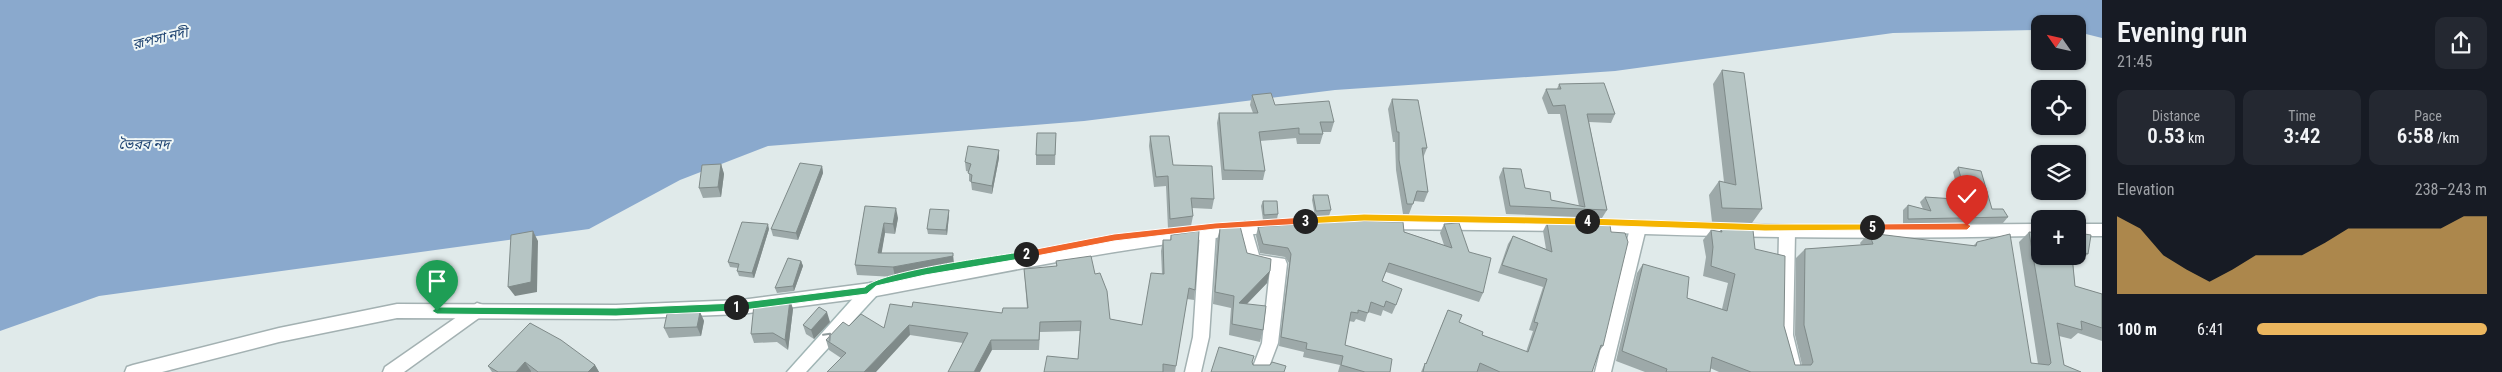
<!DOCTYPE html>
<meta charset="utf-8">
<style>
:root{--surface:#171b24;--page:#242831;--text:#f1f3f6;--muted:#9ea1a6;--accent:#ebb65e}
body{margin:0;font-family:"Roboto Condensed","Noto Sans Bengali",sans-serif;background:var(--page);color:var(--text);height:100vh;display:flex;flex-direction:column;font-size:19px;white-space:nowrap}
*{box-sizing:border-box;margin:0}
p{font-size:16px;color:var(--muted)}
.icon{flex:none;width:28px;height:28px;fill:none;stroke:currentColor;stroke-width:2;stroke-linecap:round;stroke-linejoin:round}
.map{position:relative;flex:1;overflow:hidden}
.panel{display:flex;flex-direction:column;background:var(--surface);width:400px}
.panel>*{flex:none}
.needle{width:32px;rotate:304deg}
.buttons{position:absolute;left:2031px;top:15px;display:grid;gap:10px}
.buttons a{display:grid;place-items:center;width:55px;height:55px;border-radius:10px;background:var(--surface);box-shadow:0 1px 4px #0004;font-size:25px}
.pin{position:absolute;display:grid;place-items:center;width:42px;height:42px;color:#fff;margin:-51px -21px;border-radius:50% 50% 50% 0;rotate:-45deg;box-shadow:0 0 5px #0007}
.pin .icon{rotate:45deg}
.km{position:absolute;width:25px;height:25px;margin:-12px;border-radius:50%;background:#222;color:#fff;font-size:14px;line-height:25px;text-align:center}
.round{display:grid;place-items:center;flex:none;width:52px;height:52px;border-radius:10px;background:var(--page)}
.head{display:flex;align-items:center;justify-content:space-between;height:85px;padding:0 15px}
h1{font-size:28px;font-weight:600;line-height:38px}
.stats{display:grid;grid-template-columns:repeat(3,1fr);gap:8px;height:85px;padding:5px 15px}
.stats div{display:grid;align-content:center;border-radius:10px;background:var(--page);text-align:center}
.stats b{font-size:21px;font-weight:600}
.stats small{font-size:14px;font-weight:400}
.stats p{font-size:14px}
.chart{height:140px;padding:10px 15px}
.chart p{display:flex;justify-content:space-between}
.chart svg{width:100%;height:90px;margin-top:5px;fill:var(--accent);opacity:.7}
ul{padding:0 15px;list-style:none;font-size:16px}
li{display:grid;grid-template-columns:80px 60px 1fr;align-items:center;height:38px}
li i{height:12px;border-radius:6px;background:var(--accent)}
main{display:flex;flex:1;min-height:0}
.map>svg:first-child{display:block}
.water{fill:#8aa9cd}
.lines{fill:none;stroke-linecap:round;stroke-linejoin:round}
.minor-casing{stroke:#a3b1b2;stroke-width:3}
.tertiary-casing{stroke:#a3b1b2;stroke-width:3}
.secondary-casing{stroke:#a0b5b5;stroke-width:3}
.path{stroke:#82a9ac;stroke-width:3;stroke-dasharray:2.5 4;stroke-linecap:butt}
.minor{fill:#fff;fill-rule:evenodd}
.tertiary{fill:#fff;fill-rule:evenodd}
.secondary{fill:#fff;fill-rule:evenodd}
.wall{fill:#9da9a9}
.shaded-wall{fill:#7f8a89}
.building{fill:#b6c5c4;stroke:#7f8a89}
.oneway{stroke:#909b9c}
.split-1{fill:#22a559;stroke:#fff}
.split-2{fill:#22a559;stroke:#fff}
.split-3{fill:#f0652b;stroke:#fff}
.split-4{fill:#f5b400;stroke:#fff}
.split-5{fill:#f5b400;stroke:#fff}
.split-6{fill:#f0652b;stroke:#fff}
.labels{text-anchor:middle;stroke-width:4;stroke-linejoin:round;paint-order:stroke}
.water-label{font-size:14px;font-style:italic;fill:#1f4472;stroke:#f0f7f6}
</style>
<main>
<div class="map">
<svg width="2102" height="372" viewBox="0 0 2102 372">
<rect width="100%" height="100%" fill="#e0eaea"/>
<path class="water" d="M0,0H2102V38L2078,32V24H2040V30L1893,33L1615,71L1335,90L1084,121L768,146L680,180L589,229L99,296L0,331Z"/>
<g class="lines">
<g class="minor-casing">
<path id="minor" d="M1245,222L1250,224L1259,255L1285,259L1287,264L1278,343L1267,372H1251L1262,343L1270,269L1246,265L1237,228L1240,224Z
M1638,222L1643,224L1646,228L1611,372H1595L1630,228L1633,224Z
M1208,226L1213,228L1216,232L1209,337L1201,372H1185L1193,337L1200,232L1203,228Z
M1787,227L1792,229L1795,233L1793,335L1802,372H1786L1777,335L1779,233L1782,229Z
M871,283L877,285L879,290L877,295L871,297L741,314L616,319L397,318L279,342L162,372H125L127,367L133,365L279,328L397,304L616,305L741,300Z"/>
</g>
<g class="tertiary-casing">
<path id="tertiary" d="M1382,217L1567,219L1572,221L1575,225L1572,229L1567,231L1382,229L1377,227L1374,223L1377,219Z
M1279,220L1284,222L1287,226L1284,230L1279,232C1141,242 1007,272 871,297L865,295L863,290L865,285L871,283C1007,259 1141,229 1279,220Z
M1590,220L1815,226L2040,224V236C1890,239 1740,238 1590,232L1585,230L1582,226L1585,222Z
M2078,224H2102V236H2078Z
M477,303L483,305L485,310L483,315L404,372H383L385,367Z"/>
</g>
<g class="secondary-casing">
<path id="secondary" d="M871,283L877,285L879,290L877,295L806,372H787L865,285Z"/>
</g>
<path class="path" d="M1294,221L1368,217"/>
<use href="#minor" class="minor"/>
<use href="#tertiary" class="tertiary"/>
<use href="#secondary" class="secondary"/>
</g>
<path class="wall" d="M1722,70L1762,209L1752,223L1712,222L1709,195L1719,181L1724,182L1713,84Z
M1559,84L1615,114L1611,123L1589,122L1607,210L1602,218L1506,214L1499,177L1503,168L1525,188L1551,200L1579,206L1560,114H1548L1542,98L1546,89H1557Z
M1252,95L1275,105L1334,122L1331,132H1323V134L1320,144H1297L1296,138L1260,141L1265,171L1263,180H1222L1217,123L1219,113H1253L1250,105Z
M1392,99L1427,148L1423,158L1428,192L1424,202L1414,201L1409,214H1403L1396,170L1395,142H1393L1388,109Z
M1056,133L1055,165H1036V155Z
M1150,136L1173,165L1214,199L1212,209L1192,208L1193,216L1191,226L1168,229L1166,186L1154,187L1149,146Z
M999,150V158L992,194L972,190L971,182L969,181V172L966,171L965,162Z
M721,164L724,174L721,197L703,198L699,188Z
M822,166L823,173L798,240L773,236L771,229Z
M1958,167L1992,209L2008,217L2003,223L1903,224V210L1908,205L1923,209L1920,202L1925,197L1950,199L1953,196H1959L1953,172Z
M1313,195L1331,210L1329,216H1315L1312,200Z
M1263,201L1278,214L1277,219L1263,220L1261,206Z
M865,206L898,218L895,234L885,233L881,253H953L954,266L895,277L857,275L855,265Z
M949,210V215L947,235L928,234L927,229Z
M1547,223L1603,346L1598,353L1592,372H1421L1425,363L1426,364L1448,310L1459,322L1482,335L1526,352L1533,331L1529,330L1543,287L1498,273L1508,244L1513,236L1546,249L1543,231Z
M1444,224L1483,293L1479,302L1386,272L1382,281L1396,305L1392,314L1383,310L1381,316L1368,312L1365,322L1356,319L1354,322L1349,321L1345,345L1390,372H1338L1340,365L1303,357L1304,352L1279,346L1289,263L1285,257L1260,253L1256,236L1258,227L1404,232L1444,245L1440,233Z
M1220,228L1247,253L1267,283L1247,304L1263,330L1260,342L1229,335L1231,308L1213,304L1217,240Z
M769,229L754,278L739,276L737,271L738,268L730,267L728,262Z
M1721,229L1755,249L1784,326L1795,365H1802L1795,335L1796,258L1805,249L1861,245L1860,243L1869,233L1973,246L1977,242L2031,363L2038,364L2019,242L2029,232L2040,256H2078V233L2088,254L2077,264L2073,262L2075,286L2102,294V341L2078,333L2071,339L2059,336L2064,365L2081,372H1719L1710,368V372H1645L1616,361L1637,273L1643,264L1687,298L1722,309L1728,283L1703,276L1706,257L1703,240L1711,230L1719,232Z
M1171,235L1195,290L1194,300L1187,299L1175,372H1044L1078,359L1080,331L1040,332L1039,350H992L963,343L910,335L841,358L829,350L826,340L849,326L884,328L912,307L1002,313L1027,308L1024,269L1056,267V261L1095,274L1110,319L1142,325L1162,274L1161,251L1163,240H1170Z
M801,261L803,266L794,291L777,293L775,288Z
M790,300L793,309L788,350L777,342L754,343L751,334Z
M700,312L704,321L701,336L669,338L664,328Z
M830,322L814,339L806,334L803,325Z
M530,323L595,365L599,372H492L488,366Z"/>
<path class="shaded-wall" d="M999,150V158L992,194V186Z
M721,164L724,174L721,197L718,187Z
M822,166L823,173L798,240L796,233Z
M896,208L898,218L895,234L893,224Z
M949,210V215L947,235L946,230Z
M884,223L885,233L880,263L878,253Z
M768,224L769,229L754,278L752,273Z
M533,231L538,241L537,292L515,296L508,287Z
M953,256L954,266L895,277L893,267Z
M801,261L803,266L794,291L793,286Z
M1270,271L1267,283L1236,315L1239,303Z
M790,300L793,309L788,350L785,340Z
M700,312L704,321L701,336L697,327Z
M827,312L830,322L814,339L811,330Z
M909,325L910,335L876,372H864Z
M991,340L992,350L980,372H974Z
M525,362L531,371V372H516Z
M595,365L599,372H588Z"/>
<path class="building" d="M1722,70L1744,73L1762,209L1722,208L1719,181L1736,185Z
M1604,83L1615,114H1587L1607,210L1510,206L1503,168L1521,169L1525,188L1550,192L1551,200L1585,207L1565,105L1553,106L1546,89H1561L1559,84Z
M1271,93L1275,105L1329,101L1334,122H1320L1323,134H1299V128L1259,132L1265,171L1224,170L1219,113H1258L1252,95Z
M1392,99L1418,100L1427,148H1422L1428,192L1417,191L1413,204H1407L1399,160V132H1397Z
M1037,133H1056L1055,155H1036Z
M1150,136H1169L1173,165L1212,166L1214,199L1191,198L1193,216L1170,219L1168,176L1156,177Z
M968,146L999,150L992,186L971,182L972,175L968,173L971,164L965,162Z
M800,163L822,166L796,233L771,229Z
M721,164L718,187L699,188L702,165Z
M1958,167L1981,171L1992,209H2003L2008,217L1908,219V205L1931,211L1925,197L1955,199L1953,196L1966,197Z
M1313,195H1328L1331,210L1316,211Z
M1263,201H1277L1278,214L1264,215Z
M865,206L896,208L893,224L884,223L878,253H953V256L893,267L855,265Z
M930,209L949,210L946,230L927,229Z
M1352,221L1403,222L1404,232L1452,248L1444,224L1459,223L1469,252L1491,258L1483,293L1389,263L1382,281L1402,289L1396,305L1386,301L1384,307L1371,302L1368,313L1358,310V313L1351,312L1345,345L1392,359L1390,372H1365L1341,365L1343,356L1306,349L1307,343L1281,337L1291,254L1288,248L1263,244L1258,227Z
M742,222L768,224L752,273L737,271L739,264L728,262Z
M1547,223L1610,225L1611,232L1625,233L1628,242L1603,346L1601,345L1592,372H1500L1480,363L1477,372H1423L1425,363L1426,364L1448,310L1462,315L1459,322L1483,332L1482,335L1528,352L1538,323L1534,322L1547,279L1502,265L1513,236L1552,252Z
M1240,226L1247,253L1271,259L1270,271L1239,303L1266,306L1263,330L1232,324L1234,296L1215,292L1220,228Z
M1721,229L1753,230L1755,249L1785,256L1784,326L1795,365H1811L1813,362L1804,325L1805,249L1873,244L1869,233L1976,246L1977,242L2010,234L2031,363L2049,365L2051,363L2029,232L2040,233V256H2072L2075,286L2102,294V328L2081,321L2082,330L2057,323L2064,365L2081,372H1751L1712,357L1710,372H1666L1667,369L1622,351L1643,264L1689,277L1687,298L1727,311L1735,274L1711,266L1713,247L1711,230L1722,232Z
M533,231L531,282L508,287L511,235Z
M1199,231L1195,290L1189,288L1176,366L1163,364V372H1044L1047,356L1078,359L1081,321L1040,322L1039,340H991L974,372H948L968,333L909,325L864,372H827L846,353L826,340L843,322L849,326L861,314L884,328L890,304L912,307L913,302L1002,313L1003,308H1028L1024,269L1057,266L1056,261L1091,256L1095,274L1100,273L1107,291L1110,319L1142,325L1151,273L1164,274L1163,240H1171V235Z
M2078,233L2091,235L2088,254L2078,250Z
M788,258L801,261L793,286L775,288Z
M790,300L785,340L773,333L751,334L754,304Z
M819,307L827,312L811,330L803,325Z
M700,312L697,327L664,328L667,314Z
M530,323L561,340L595,365L588,372H538L525,362L516,372H498L488,366Z
M1219,347L1254,356L1252,362L1253,365H1270L1272,362L1286,366L1284,372H1211Z"/>
<defs><path id="oneway-chevron" d="M-2-3.5L2.5 0L-2 3.5" fill="none" stroke-width="1.6" stroke-linecap="round" stroke-linejoin="round" transform="scale(1.25)"/></defs>
<use class="oneway" href="#oneway-chevron" transform="translate(828 336) rotate(-47)"/>
<path class="split-1" d="M736,303L741,307L736,311L616,316L437,314L432,311L437,307L616,308Z"/>
<path class="split-2" d="M1026,251L1030,254L1026,258L925,275L876,286L867,294L736,311L732,307L736,303L865,287C880,271 997,256 1026,251Z"/>
<path class="split-3" d="M1305,217L1309,221L1305,224L1215,229L1114,241L1026,258L1021,254L1026,251L1114,234L1215,223Z"/>
<path class="split-4" d="M1364,214L1587,218L1591,221L1587,225L1364,221L1305,224L1300,221L1305,217Z"/>
<path class="split-5" d="M1587,218L1765,224H1872L1876,227L1872,230L1765,231L1587,225L1583,221Z"/>
<path class="split-6" d="M1967,223L1971,226L1967,230H1872L1868,227L1872,224Z"/>
<g class="labels">
<g class="water-label">
<text transform="translate(160 38) rotate(-13)" y="5">রূপসা নদী</text>
<text x="144" y="149">ভৈরব নদ</text>
</g>
</g>
</svg>
<div class="buttons">
<a><svg class="needle" viewBox="-14 -14 28 28"><path d="M0-13l5 13h-10z" fill="#e53935"/><path d="M0 13l5-13h-10z" fill="#9ea1a6"/></svg></a>
<a><svg class="icon" aria-label="locate" viewBox="0 0 24 24"><circle cx="12" cy="12" r="6"/><path d="M12 2v4M12 18v4M2 12h4M18 12h4"/></svg></a>
<a><svg class="icon" aria-label="layers" viewBox="0 0 24 24"><path d="M12 4l9 5-9 5-9-5zM3 14l9 5 9-5"/></svg></a>
<a>+</a>
</div>
<div class="pin" style="left:437px;top:311px;background:#1e9e55"><svg class="icon" aria-label="arrive" viewBox="0 0 24 24"><path d="M6 21V4h12l-3 4 3 4H6"/></svg></div>
<div class="pin" style="left:1967px;top:226px;background:#d93025"><svg class="icon" aria-label="check" viewBox="0 0 24 24"><path d="M5 12l5 5 9-10"/></svg></div>
<b class="km" style="left:736px;top:307px">1</b>
<b class="km" style="left:1026px;top:254px">2</b>
<b class="km" style="left:1305px;top:221px">3</b>
<b class="km" style="left:1587px;top:221px">4</b>
<b class="km" style="left:1872px;top:227px">5</b>
</div>
<section class="panel">
<div class="head"><div><h1>Evening run</h1><p>21:45</p></div><a class="round"><svg class="icon" aria-label="share" viewBox="0 0 24 24"><path d="M12 15V3M7 8l5-5 5 5M5 13v7h14v-7"/></svg></a></div>
<div class="stats">
<div><p>Distance</p><b>0.53<small> km</small></b></div>
<div><p>Time</p><b>3:42</b></div>
<div><p>Pace</p><b>6:58<small> /km</small></b></div>
</div>
<div class="chart"><p><span>Elevation</span>238–243 m</p>
<svg viewBox="0 0 160 44" preserveAspectRatio="none"><path d="M0 44V6L10 12L20 25L30 32L40 38L50 32L60 25L70 25L80 25L90 19L100 12L110 12L120 12L130 12L140 12L150 6L160 6V44z"/></svg>
</div>
<ul>
<li><b>100 m</b>6:41<i style="width:100%"></i></li>
</ul>
</section>
</main>
